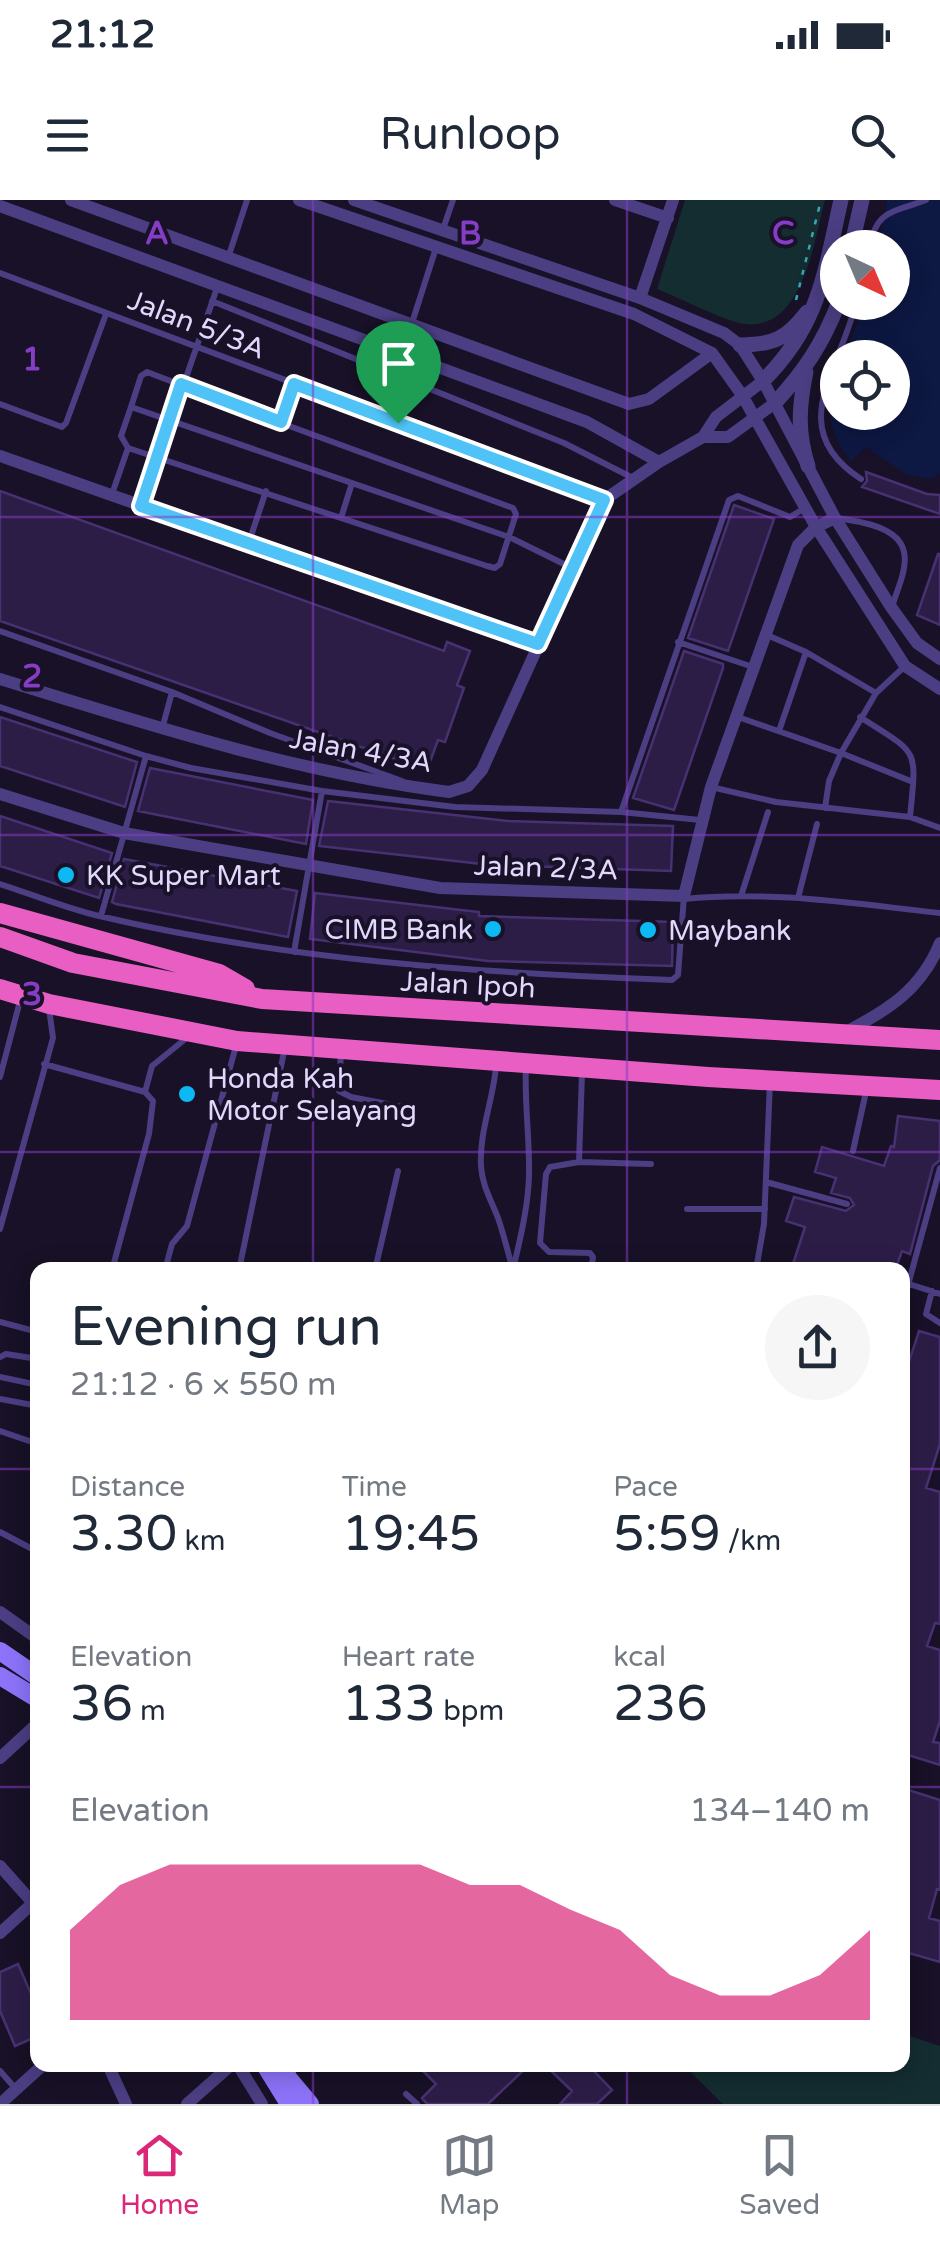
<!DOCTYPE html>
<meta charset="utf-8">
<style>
:root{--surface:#fff;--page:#f6f6f7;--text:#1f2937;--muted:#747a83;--line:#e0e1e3;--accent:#db2777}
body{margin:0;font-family:"Varela Round",sans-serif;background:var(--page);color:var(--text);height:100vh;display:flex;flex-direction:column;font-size:38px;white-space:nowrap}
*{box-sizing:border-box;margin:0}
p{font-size:32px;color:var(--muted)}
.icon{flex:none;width:55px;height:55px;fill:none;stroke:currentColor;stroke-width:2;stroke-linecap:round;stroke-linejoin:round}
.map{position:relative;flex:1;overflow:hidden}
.details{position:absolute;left:30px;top:1062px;width:880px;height:810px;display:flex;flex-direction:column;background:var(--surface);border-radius:20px;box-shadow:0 5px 25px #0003}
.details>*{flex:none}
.needle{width:65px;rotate:136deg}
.controls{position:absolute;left:820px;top:30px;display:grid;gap:20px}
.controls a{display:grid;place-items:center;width:90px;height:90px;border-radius:50%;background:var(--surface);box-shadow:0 5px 25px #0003;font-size:50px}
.pin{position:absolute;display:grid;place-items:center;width:85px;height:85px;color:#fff;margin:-102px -42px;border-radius:50% 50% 50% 0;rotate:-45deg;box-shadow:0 0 10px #0007}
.pin .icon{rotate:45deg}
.round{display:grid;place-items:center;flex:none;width:105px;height:105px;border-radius:52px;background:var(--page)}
.head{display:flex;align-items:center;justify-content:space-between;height:170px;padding:0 40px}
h1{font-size:55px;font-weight:600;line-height:75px}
.metrics{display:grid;grid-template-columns:repeat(3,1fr);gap:15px;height:170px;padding:10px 40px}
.metrics div{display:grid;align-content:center}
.metrics b{font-size:50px;font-weight:600}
.metrics small{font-size:28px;font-weight:400}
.metrics p{font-size:28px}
.chart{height:280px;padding:20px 40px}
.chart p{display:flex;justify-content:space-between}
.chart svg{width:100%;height:180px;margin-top:10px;fill:var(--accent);opacity:.7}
.status{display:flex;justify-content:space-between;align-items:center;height:70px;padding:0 50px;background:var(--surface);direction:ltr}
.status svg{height:28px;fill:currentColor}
header{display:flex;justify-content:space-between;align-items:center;height:130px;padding:0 40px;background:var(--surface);font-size:45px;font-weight:600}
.tabs{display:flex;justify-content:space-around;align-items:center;height:140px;border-top:2px solid var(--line);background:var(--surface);font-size:28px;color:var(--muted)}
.tabs a{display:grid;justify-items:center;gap:5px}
.tabs .selected{color:var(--accent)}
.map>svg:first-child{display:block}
.green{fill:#142d30}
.water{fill:#0d1843}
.building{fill:#2c1d47;stroke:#483172;stroke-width:2.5}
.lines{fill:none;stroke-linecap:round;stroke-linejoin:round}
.path{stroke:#35a8b4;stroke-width:2.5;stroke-dasharray:5 8;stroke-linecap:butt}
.service{stroke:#4b3e83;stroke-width:6}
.minor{stroke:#4b3e83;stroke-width:12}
.tertiary{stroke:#4b3e83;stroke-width:15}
.secondary{stroke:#8c73f9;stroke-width:18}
.trunk{stroke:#e85ec2;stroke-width:20}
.route-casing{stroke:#fff;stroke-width:20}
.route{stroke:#4fc3f7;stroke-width:12}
.grid{fill:none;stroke:#853dc5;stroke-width:2.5;stroke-opacity:0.55}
.poi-dot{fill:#0db9f4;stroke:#181127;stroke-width:4}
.labels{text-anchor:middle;stroke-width:8;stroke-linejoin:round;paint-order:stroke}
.street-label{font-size:28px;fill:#e2d8fd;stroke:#181127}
.poi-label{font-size:28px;fill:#e2d8fd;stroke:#181127;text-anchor:start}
.grid-label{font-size:32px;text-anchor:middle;font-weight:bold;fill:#853dc5;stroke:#181127;stroke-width:8;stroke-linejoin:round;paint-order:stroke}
</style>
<div class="status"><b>21:12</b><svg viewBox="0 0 49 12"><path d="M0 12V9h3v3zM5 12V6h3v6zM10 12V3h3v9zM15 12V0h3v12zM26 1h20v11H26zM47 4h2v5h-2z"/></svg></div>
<header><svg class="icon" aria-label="menu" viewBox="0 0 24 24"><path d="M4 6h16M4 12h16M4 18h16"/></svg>Runloop<svg class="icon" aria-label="search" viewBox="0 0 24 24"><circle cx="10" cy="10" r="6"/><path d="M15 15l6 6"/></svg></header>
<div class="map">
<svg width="940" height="1904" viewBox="0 0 940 1904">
<rect width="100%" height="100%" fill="#181127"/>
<path class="green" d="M685,0H825C814,40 803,132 744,124C725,121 677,97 657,89Z
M903,1834L940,1846V1904H723L683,1865H902Z"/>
<path class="water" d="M887,0H940V273L931,279L907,275L866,247L851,261C829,235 825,206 837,175L838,212H892V158L844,157L865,103L892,102V48L878,47Z"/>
<path class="building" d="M866,272L927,294L940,295V314L862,287L867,281Z
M0,291L444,451L447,442L470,451L457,485L464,488L445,542L438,540L427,570L0,421Z
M734,305L774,319L728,451L688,438Z
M938,354H940V425L917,415Z
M684,451L723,464V468L674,610L633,598Z
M0,517L137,562L125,607L0,566Z
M150,568L313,600L306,644L138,611Z
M328,601L508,621L673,626L671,671L491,665L319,646Z
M0,616L112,653L99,698L0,666Z
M124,659L297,691L288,737L116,704L112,702Z
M315,693L479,712V716L673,722L672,766L488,761L310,739Z
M898,916L940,921V960L933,966L910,1054L902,1051L895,1070H791L805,1027L786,1021L794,997L846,1011L854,1005L850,998L831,993L836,978L815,972L822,947L884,966L891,946L894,947Z
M919,1131L940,1137V1244L926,1288L940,1292V1424L935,1423L927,1446L940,1450V1521L933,1542L940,1543V1565L902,1553V1183Z
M902,1588L940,1600V1690L937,1689L929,1718L940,1721V1762L902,1751Z
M18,1764L38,1810V1836L15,1846L0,1811V1772Z
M417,1865H529L488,1904H427L422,1898L436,1884Z
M545,1865H588L612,1890L597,1904H560L572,1891Z"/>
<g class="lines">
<path class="path" d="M796,100L821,0"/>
<path class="service" d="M442,32L453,0
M869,48C877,9 892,13 926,0
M228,58L247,0
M0,73L603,299
M212,101L564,243L633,278
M856,102C842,168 782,228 861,279
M411,126L436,48
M294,185L281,223L147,172L141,176L131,207L509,337L572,368
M0,204L62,227L66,223L106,114
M131,207L121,236L128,248L487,366L495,368L500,364L516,314L513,308L281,223
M112,294L128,248
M142,305L218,85
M341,318L352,283
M836,318C857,321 899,326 904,352C908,369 896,392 892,407
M249,342L266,291
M0,431L172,492L270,533L402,581
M767,435L806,452L779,531
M678,442L753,467
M806,452L876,493
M905,466L876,493L841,553L913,582
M0,507L146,556L191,568L322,591L455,607L621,612L700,620
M738,517L841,553L829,581L825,608
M860,517C919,555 917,546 910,617
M162,529L172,492
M711,587L776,602L910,617L940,628
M621,612L729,300L738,296L790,317L805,308
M0,684C31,694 63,707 95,715C284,760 478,773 672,780L678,775L684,696
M741,696L768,612
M798,698L817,624
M684,699C770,690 855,704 940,713
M101,716L146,556
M294,752L322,591
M341,851L339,891L351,897L408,908
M44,864L145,892L153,901L149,934L112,1070
M496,867C493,900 479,933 481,966C482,985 491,1000 498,1018C504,1035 508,1053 513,1070
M582,873L579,962L651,964
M0,877L20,801
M145,892L152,866L189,836
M853,951L867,887
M579,962L550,967L546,974L540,1043L549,1052L590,1053L593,1057L591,1070
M766,982L847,1004
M687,1009H765
M0,1029L53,838L49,808
M165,1070L172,1044L187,1026L237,842
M239,1070L285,847
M375,1070L398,971
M513,1070C520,1039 528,1008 529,976C530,939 524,902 526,865
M756,1070L764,1024L770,882
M909,1084L940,1094
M932,1091L926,1114L940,1123
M902,1107L940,968
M0,1122L38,1132
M0,1157L6,1154L38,1159
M0,1177L38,1185
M0,1199L38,1206
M0,1231L38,1244
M0,1332L38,1352
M0,1871L15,1888
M406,1894L417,1904"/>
<path class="minor" d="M71,0L629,204L649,199L712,153
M299,0L634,114L712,153L742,195L816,327L905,466L940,489
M354,0L640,98L724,133L740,145L763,181L835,318L891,407L917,443L940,459
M615,0L668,18
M0,6L587,222L659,262
M640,98L673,0
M703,237H728L775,203
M0,256L538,445
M0,479C149,525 294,572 449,592L468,586L482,570L604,300L659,262L703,237L716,217L763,181
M0,594L124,633L440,688L684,696L711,587L798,345L816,327L835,318
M844,833C888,810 921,790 940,743
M0,1412L38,1439
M0,1558L38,1523
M0,1666L33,1703L38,1713
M0,1733L33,1703
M108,1865L126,1904
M238,1865L262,1904
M0,1904L43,1865
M187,1904L231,1865"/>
<path class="tertiary" d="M851,48L862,0
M740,145C774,145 787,138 807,112
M806,172C799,206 797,232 808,266
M763,181C820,124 824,74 841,0
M775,203C805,170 822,145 839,102"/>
<path class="secondary" d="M0,1451L38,1477
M0,1476L38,1499
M265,1865L289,1904
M282,1865L289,1879L310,1904"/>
<path class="trunk" d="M0,713L219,774L245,789
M0,737L73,763L262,799L940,840
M0,789L49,804L237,841L708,877L940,890"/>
</g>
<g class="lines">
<g class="route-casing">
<path id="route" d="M181,184L281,222L294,184L604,300L538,444L141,306Z"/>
</g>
<use href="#route" class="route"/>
</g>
<path class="grid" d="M313,0V1070M627,0V1070M0,317H940M0,635H940M0,952H940M0,1269H38M902,1269H940M0,1587H38M902,1587H940M313,1865V1904M627,1865V1904"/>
<g class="poi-dot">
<circle cx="66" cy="675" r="10"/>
<circle cx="493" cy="729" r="10"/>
<circle cx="648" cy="730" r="10"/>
<circle cx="187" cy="894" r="10"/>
</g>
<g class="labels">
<g class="street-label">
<text transform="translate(197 124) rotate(21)" y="10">Jalan 5/3A</text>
<text transform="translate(361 550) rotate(10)" y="10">Jalan 4/3A</text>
<text transform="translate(546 667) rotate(2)" y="10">Jalan 2/3A</text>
<text transform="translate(468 784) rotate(3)" y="10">Jalan Ipoh</text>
</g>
<g class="poi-label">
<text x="86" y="685">KK Super Mart</text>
<text x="473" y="739" text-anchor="end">CIMB Bank</text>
<text x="668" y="740">Maybank</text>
<text x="207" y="888">Honda Kah<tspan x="207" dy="32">Motor Selayang</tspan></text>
</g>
</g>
<g class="grid-label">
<text x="157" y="44">A</text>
<text x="470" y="44">B</text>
<text x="783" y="44">C</text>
<text x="32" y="170">1</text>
<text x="32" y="487">2</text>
<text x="32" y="805">3</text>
</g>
</svg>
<div class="controls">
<a><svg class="needle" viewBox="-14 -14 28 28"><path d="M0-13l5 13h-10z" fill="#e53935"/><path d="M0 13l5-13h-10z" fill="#747a83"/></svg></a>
<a><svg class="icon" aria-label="locate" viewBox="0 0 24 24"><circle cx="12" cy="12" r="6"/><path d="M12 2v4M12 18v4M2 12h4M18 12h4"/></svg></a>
</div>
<div class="pin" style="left:398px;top:223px;background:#1e9e55"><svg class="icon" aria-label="arrive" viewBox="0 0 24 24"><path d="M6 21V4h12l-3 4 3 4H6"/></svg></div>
<section class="details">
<div class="head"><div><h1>Evening run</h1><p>21:12 · 6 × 550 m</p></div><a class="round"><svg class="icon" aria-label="share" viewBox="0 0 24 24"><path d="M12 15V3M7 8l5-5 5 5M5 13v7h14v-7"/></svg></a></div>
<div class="metrics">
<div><p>Distance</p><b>3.30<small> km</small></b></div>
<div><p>Time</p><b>19:45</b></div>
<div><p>Pace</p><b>5:59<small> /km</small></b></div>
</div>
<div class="metrics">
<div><p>Elevation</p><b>36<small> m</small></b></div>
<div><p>Heart rate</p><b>133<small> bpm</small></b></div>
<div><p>kcal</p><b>236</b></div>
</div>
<div class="chart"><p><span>Elevation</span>134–140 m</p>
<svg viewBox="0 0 160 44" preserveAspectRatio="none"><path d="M0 44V22L10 11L20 6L30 6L40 6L50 6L60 6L70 6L80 11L90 11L100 17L110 22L120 33L130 38L140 38L150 33L160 22V44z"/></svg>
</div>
</section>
</div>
<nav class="tabs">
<a class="selected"><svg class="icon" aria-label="home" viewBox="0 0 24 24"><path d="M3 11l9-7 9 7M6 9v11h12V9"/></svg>Home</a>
<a><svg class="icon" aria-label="map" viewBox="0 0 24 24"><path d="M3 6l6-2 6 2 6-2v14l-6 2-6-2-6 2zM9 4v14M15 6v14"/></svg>Map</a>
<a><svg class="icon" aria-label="saved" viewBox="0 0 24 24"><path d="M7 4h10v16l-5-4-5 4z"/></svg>Saved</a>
</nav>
